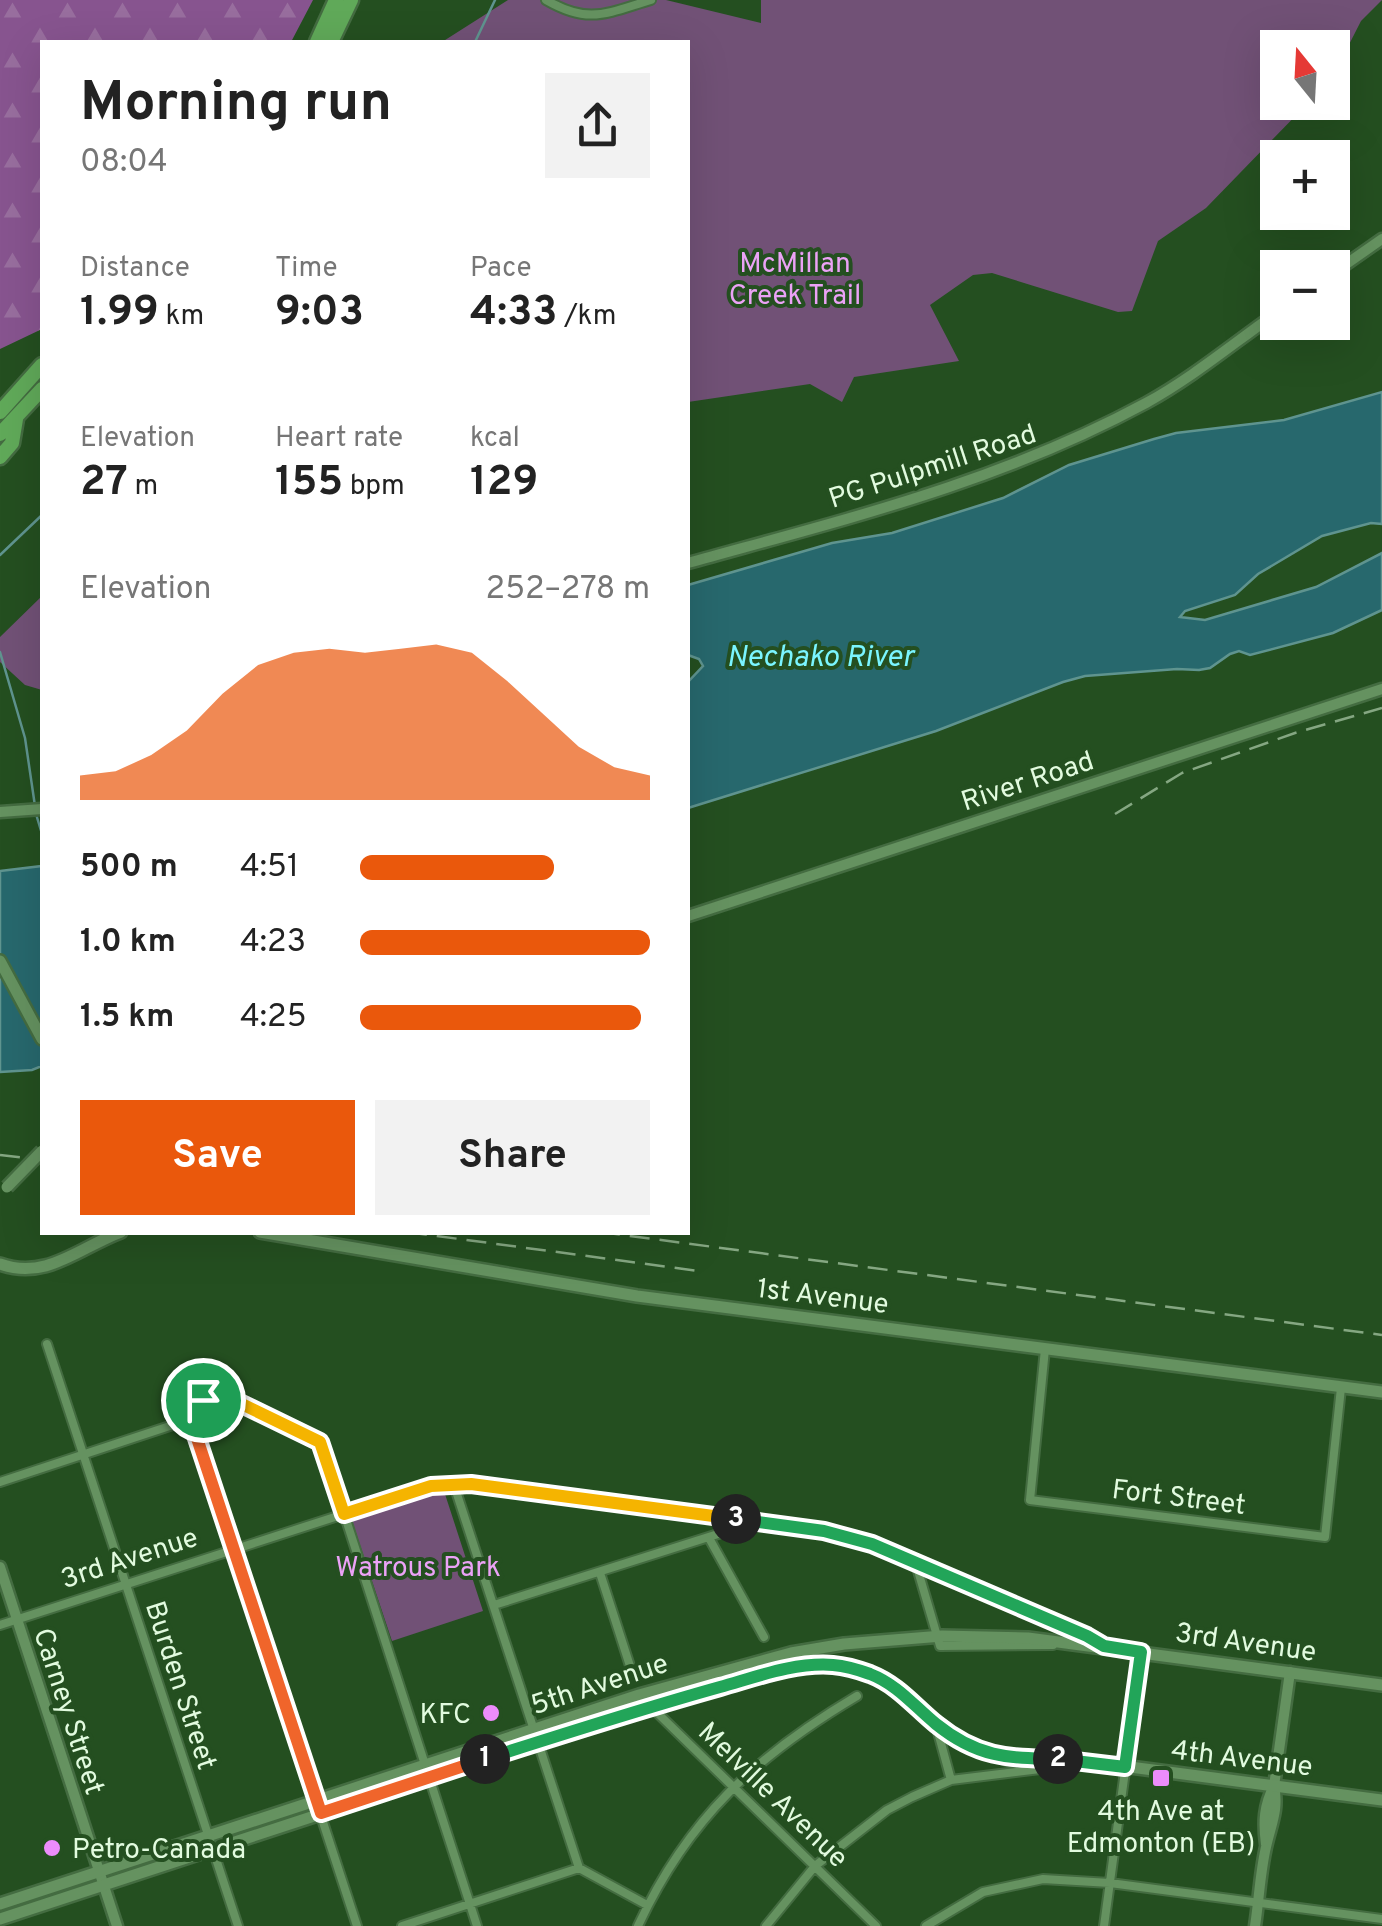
<!DOCTYPE html>
<meta charset="utf-8">
<style>
:root{--surface:#fff;--page:#f2f2f2;--text:#222;--muted:#767676;--accent:#ea580c}
body{margin:0;font-family:Overpass,sans-serif;background:var(--page);color:var(--text);height:100vh;display:flex;flex-direction:column;font-size:38px;white-space:nowrap}
*{box-sizing:border-box;margin:0}
p{font-size:32px;color:var(--muted)}
.icon{flex:none;width:55px;height:55px;fill:none;stroke:currentColor;stroke-width:2;stroke-linecap:round;stroke-linejoin:round}
.map{position:relative;flex:1;overflow:hidden}
.drawer{position:absolute;left:40px;top:40px;width:650px;height:1195px;display:flex;flex-direction:column;background:var(--surface);border-radius:0px;box-shadow:0 10px 40px #0002}
.drawer>*{flex:none}
.needle{width:65px;rotate:342deg}
.buttons{position:absolute;left:1260px;top:30px;display:grid;gap:20px}
.buttons a{display:grid;place-items:center;width:90px;height:90px;border-radius:0px;background:var(--surface);box-shadow:0 10px 40px #0002;font-size:50px}
.pin{position:absolute;display:grid;place-items:center;width:85px;height:85px;color:#fff;margin:-42px;border:5px solid #fff;border-radius:50%;box-shadow:0 2px 10px #0007}
.km{position:absolute;width:50px;height:50px;margin:-25px;border-radius:50%;background:#222;color:#fff;font-size:28px;line-height:50px;text-align:center}
.round{display:grid;place-items:center;flex:none;width:105px;height:105px;border-radius:0px;background:var(--page)}
.overview{display:flex;align-items:center;justify-content:space-between;height:170px;padding:0 40px}
h1{font-size:55px;font-weight:700;line-height:75px}
.metrics{display:grid;grid-template-columns:repeat(3,1fr);gap:15px;height:170px;padding:10px 40px}
.metrics div{display:grid;align-content:center}
.metrics b{font-size:42px;font-weight:700}
.metrics small{font-size:28px;font-weight:400}
.metrics p{font-size:28px}
.chart{height:280px;padding:20px 40px}
.chart p{display:flex;justify-content:space-between}
.chart svg{width:100%;height:180px;margin-top:10px;fill:var(--accent);opacity:.7}
.primary-button{display:flex;gap:20px;margin-top:auto;padding:20px 40px}
.primary-button a{flex:1;height:115px;border-radius:0px;background:var(--accent);color:#fff;font-size:40px;font-weight:700;line-height:115px;text-align:center}
.primary-button a+a{background:var(--page);color:var(--text)}
ul{padding:0 40px;list-style:none;font-size:32px}
li{display:grid;grid-template-columns:160px 120px 1fr;align-items:center;height:75px}
li i{height:25px;border-radius:12px;background:var(--accent)}
.map>svg:first-child{display:block}
.forest{fill:url(#forest-firs)}
.green{fill:#715176}
.water{fill:#27686d;stroke:#5f948f;stroke-width:2.5}
.lines{fill:none;stroke-linecap:round;stroke-linejoin:round}
.stream{stroke:#5f948f;stroke-width:2.5}
.minor-casing{stroke:#446c41;stroke-width:12}
.tertiary-casing{stroke:#446c41;stroke-width:15}
.secondary-casing{stroke:#446c41;stroke-width:16}
.trunk-casing{stroke:#446c41;stroke-width:19}
.minor{stroke:#659260;stroke-width:8}
.tertiary{stroke:#659260;stroke-width:10}
.secondary{stroke:#659260;stroke-width:11}
.trunk{stroke:#60a959;stroke-width:14}
.rail{stroke:#85a782;stroke-width:2.5;stroke-dasharray:20 10;stroke-linecap:butt}
.secondary-bridge-casing{stroke:#446c41;stroke-width:16;stroke-linecap:butt}
.secondary-bridge{stroke:#659260;stroke-width:11}
.split-1-casing{stroke:#fff;stroke-width:20}
.split-2-casing{stroke:#fff;stroke-width:20}
.split-3-casing{stroke:#fff;stroke-width:20}
.split-4-casing{stroke:#fff;stroke-width:20}
.split-1{stroke:#f0652b;stroke-width:12}
.split-2{stroke:#22a559;stroke-width:12}
.split-3{stroke:#22a559;stroke-width:12}
.split-4{stroke:#f5b400;stroke-width:12}
.poi-dot{fill:#ec8cfb;stroke:#244f20;stroke-width:4}
.labels{text-anchor:middle;stroke-width:8;stroke-linejoin:round;paint-order:stroke}
.park-label{font-size:28px;fill:#eba2f6;stroke:#244f20}
.street-label{font-size:28px;fill:#e2fbdf;stroke:#244f20}
.poi-label{font-size:28px;fill:#e2fbdf;stroke:#244f20;text-anchor:end}
.water-label{font-size:30px;font-style:italic;fill:#7af5ff;stroke:#244f20}
</style>
<div class="map">
<svg width="1382" height="1926" viewBox="0 0 1382 1926">
<defs>
<pattern id="forest-firs" width="22" height="20" patternUnits="userSpaceOnUse" patternTransform="scale(2.5)"><rect width="22" height="20" fill="#87548f"/><path d="M5 1l3.5 6h-7zM16 11l3.5 6h-7z" fill="#986e9e"/></pattern>
</defs>
<rect width="100%" height="100%" fill="#244f20"/>
<path class="forest" d="M0,0H313L291,42H42V329L0,349Z"/>
<path class="green" d="M508,0H666L761,23V0H1382L1361,21L1333,76L1332,48H1278V102L1308,103L1206,208L1158,241L1132,311L1118,312L992,273L973,275L930,305L959,361L854,377L842,402L810,384L688,402V42H442Z
M42,596V690L25,685L0,662V637Z
M444,1491L483,1611L392,1641L352,1521Z"/>
<path class="water" d="M1382,392V524L1371,523L1322,536L1258,574L1235,595L1185,611L1180,617L1205,620L1316,587L1382,553V610L1333,633L1250,655L1239,651L1230,654L1210,668L1199,670L1177,669L1085,676L1063,682L936,731L688,808V682L703,666L699,659L688,655V585L832,543L892,533L1003,498L1069,465L1154,439L1176,433L1284,420Z
M42,866V1066L32,1070L0,1072V871Z"/>
<g class="lines">
<path class="stream" d="M475,42L495,0
M0,555L42,515
M0,652L25,738L35,806
M36,814L42,834"/>
<g class="minor-casing">
<path id="minor" d="M546,0C589,25 607,13 651,0
M47,1344L238,1926
M1045,1349L1030,1500L1325,1537L1341,1388
M191,1419L189,1414L203,1400L219,1393L321,1442L477,1926
M191,1419L357,1926
M0,1482L191,1419
M454,1485L579,1868L647,1905
M709,1538L764,1637
M600,1573L630,1666
M494,1605L756,1522
M0,1625L431,1486L471,1484L824,1531L872,1544L916,1564L940,1646L1053,1645
M640,1696L876,1926
M936,1725L951,1780
M402,1926L579,1868
M638,1926C688,1818 756,1756 857,1696
M766,1926L815,1866L887,1810L912,1797L951,1780L1081,1764
M926,1926L983,1892L1043,1879L1110,1883L1382,1919
M1104,1926L1141,1653"/>
</g>
<g class="tertiary-casing">
<path id="tertiary" d="M1332,274L1382,239
M688,563C846,519 1000,482 1146,403C1192,378 1235,342 1278,312
M0,812L42,809
M688,916L1382,689
M0,1567L117,1926
M1266,1844C1263,1822 1264,1805 1274,1786L1290,1672
M1255,1926C1259,1900 1260,1873 1266,1847C1271,1824 1279,1810 1274,1786"/>
</g>
<g class="secondary-casing">
<path id="secondary" d="M0,961L42,1039
M260,1232L637,1296L1382,1392
M0,1264C46,1281 80,1247 121,1232
M916,1564L1087,1636L1100,1644
M0,1904L639,1695L791,1653L844,1644L942,1636L1028,1638L1382,1685
M0,1919L592,1725L769,1674L806,1666L832,1665L852,1668L887,1682L960,1741L1007,1759H1069L1382,1800"/>
</g>
<g class="trunk-casing">
<path id="trunk" d="M317,42L336,0
M331,42L351,0
M0,412L42,365
M0,434L42,389
M0,457L12,443L16,419"/>
</g>
<use href="#minor" class="minor"/>
<use href="#tertiary" class="tertiary"/>
<use href="#secondary" class="secondary"/>
<use href="#trunk" class="trunk"/>
<path class="rail" d="M1115,814L1182,773L1295,733L1382,708
M0,1155L42,1160
M407,1232L699,1271
M600,1232L1382,1335"/>
<g class="secondary-bridge-casing">
<path id="secondary-bridge" d="M7,1187L42,1151"/>
</g>
<use href="#secondary-bridge" class="secondary-bridge"/>
</g>
<g class="lines">
<g class="split-1-casing">
<path id="split-1" d="M203,1400L189,1414L321,1813L485,1759"/>
</g>
<g class="split-2-casing">
<path id="split-2" d="M485,1759C563,1734 641,1709 720,1687C756,1677 795,1662 833,1665C845,1666 859,1670 870,1674C898,1685 914,1706 936,1724C978,1758 1008,1758 1058,1759"/>
</g>
<g class="split-3-casing">
<path id="split-3" d="M736,1519L824,1531L872,1544L1087,1636L1104,1646L1141,1652L1125,1767L1058,1759"/>
</g>
<g class="split-4-casing">
<path id="split-4" d="M203,1400L219,1393L320,1442L344,1514L431,1486L471,1484L736,1519"/>
</g>
<use href="#split-1" class="split-1"/>
<use href="#split-2" class="split-2"/>
<use href="#split-3" class="split-3"/>
<use href="#split-4" class="split-4"/>
</g>
<g class="poi-dot">
<circle cx="491" cy="1713" r="10"/>
<rect x="1151" y="1768" width="20" height="20" rx="5"/>
<circle cx="52" cy="1848" r="10"/>
</g>
<g class="labels">
<g class="park-label">
<text x="795" y="272">McMillan<tspan x="795" dy="32">Creek Trail</tspan></text>
<text x="418" y="1576">Watrous Park</text>
</g>
<g class="street-label">
<text transform="translate(932 465) rotate(-18)" y="10">PG Pulpmill Road</text>
<text transform="translate(1027 780) rotate(-18)" y="10">River Road</text>
<text transform="translate(823 1295) rotate(7)" y="10">1st Avenue</text>
<text transform="translate(1179 1496) rotate(7)" y="10">Fort Street</text>
<text transform="translate(129 1557) rotate(-18)" y="10">3rd Avenue</text>
<text transform="translate(1246 1641) rotate(8)" y="10">3rd Avenue</text>
<text transform="translate(599 1683) rotate(-18)" y="10">5th Avenue</text>
<text transform="translate(182 1685) rotate(72)" y="10">Burden Street</text>
<text transform="translate(70 1711) rotate(72)" y="10">Carney Street</text>
<text transform="translate(1242 1757) rotate(7)" y="10">4th Avenue</text>
<text transform="translate(774 1794) rotate(44)" y="10">Melville Avenue</text>
</g>
<g class="poi-label">
<text x="471" y="1723">KFC</text>
<text x="1161" y="1820" text-anchor="middle">4th Ave at<tspan x="1161" dy="32">Edmonton (EB)</tspan></text>
<text x="72" y="1858" text-anchor="start">Petro-Canada</text>
</g>
<g class="water-label">
<text x="820" y="666">Nechako River</text>
</g>
</g>
</svg>
<div class="buttons">
<a><svg class="needle" viewBox="-14 -14 28 28"><path d="M0-13l5 13h-10z" fill="#e53935"/><path d="M0 13l5-13h-10z" fill="#767676"/></svg></a>
<a>+</a>
<a>−</a>
</div>
<div class="pin" style="left:203px;top:1400px;background:#1e9e55"><svg class="icon" aria-label="arrive" viewBox="0 0 24 24"><path d="M6 21V4h12l-3 4 3 4H6"/></svg></div>
<b class="km" style="left:485px;top:1759px">1</b>
<b class="km" style="left:1058px;top:1759px">2</b>
<b class="km" style="left:736px;top:1519px">3</b>
<section class="drawer">
<div class="overview"><div><h1>Morning run</h1><p>08:04</p></div><a class="round"><svg class="icon" aria-label="share" viewBox="0 0 24 24"><path d="M12 15V3M7 8l5-5 5 5M5 13v7h14v-7"/></svg></a></div>
<div class="metrics">
<div><p>Distance</p><b>1.99<small> km</small></b></div>
<div><p>Time</p><b>9:03</b></div>
<div><p>Pace</p><b>4:33<small> /km</small></b></div>
</div>
<div class="metrics">
<div><p>Elevation</p><b>27<small> m</small></b></div>
<div><p>Heart rate</p><b>155<small> bpm</small></b></div>
<div><p>kcal</p><b>129</b></div>
</div>
<div class="chart"><p><span>Elevation</span>252–278 m</p>
<svg viewBox="0 0 160 44" preserveAspectRatio="none"><path d="M0 44V38L10 37L20 33L30 27L40 18L50 11L60 8L70 7L80 8L90 7L100 6L110 8L120 15L130 23L140 31L150 36L160 38V44z"/></svg>
</div>
<ul>
<li><b>500 m</b>4:51<i style="width:67%"></i></li>
<li><b>1.0 km</b>4:23<i style="width:100%"></i></li>
<li><b>1.5 km</b>4:25<i style="width:97%"></i></li>
</ul>
<div class="primary-button"><a>Save</a><a>Share</a></div>
</section>
</div>
